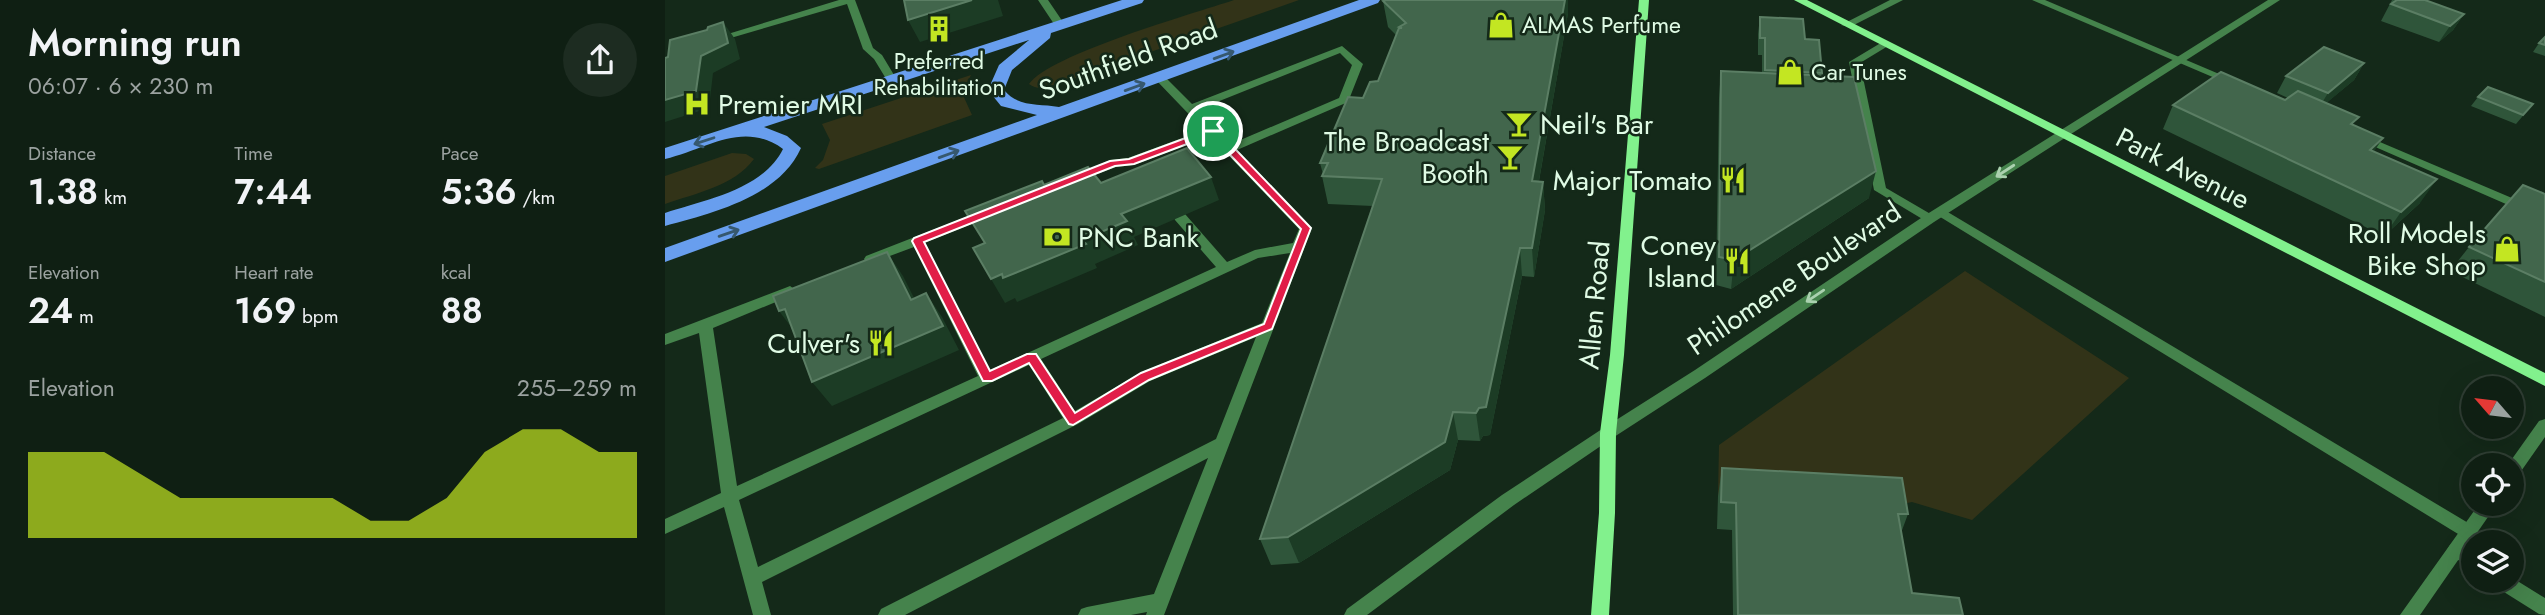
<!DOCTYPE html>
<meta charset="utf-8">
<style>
:root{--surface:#0f1f13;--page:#1d2c21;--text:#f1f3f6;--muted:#9ba2a0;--line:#2f3d33;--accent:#c3e622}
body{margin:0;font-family:Jost,sans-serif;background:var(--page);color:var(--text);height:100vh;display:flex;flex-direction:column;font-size:26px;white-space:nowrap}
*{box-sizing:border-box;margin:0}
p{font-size:23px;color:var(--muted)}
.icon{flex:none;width:38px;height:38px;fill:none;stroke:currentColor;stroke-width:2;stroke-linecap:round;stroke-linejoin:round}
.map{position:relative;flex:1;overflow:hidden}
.drawer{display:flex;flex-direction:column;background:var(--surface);width:665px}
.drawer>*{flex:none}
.needle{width:46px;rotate:298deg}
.fabs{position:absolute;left:1796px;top:376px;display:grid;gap:14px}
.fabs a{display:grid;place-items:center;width:63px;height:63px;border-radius:50%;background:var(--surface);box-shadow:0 7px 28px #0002,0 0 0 2px var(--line);font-size:35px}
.pin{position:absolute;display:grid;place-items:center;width:60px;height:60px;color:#fff;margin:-30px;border:4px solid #fff;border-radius:50%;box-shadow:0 2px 7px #0007}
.round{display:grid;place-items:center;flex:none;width:74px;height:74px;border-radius:37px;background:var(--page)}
.summary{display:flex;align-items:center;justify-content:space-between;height:119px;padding:0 28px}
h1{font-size:38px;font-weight:600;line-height:52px}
.stats{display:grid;grid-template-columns:repeat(3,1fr);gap:10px;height:119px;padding:7px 28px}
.stats div{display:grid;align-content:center}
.stats b{font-size:35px;font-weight:600}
.stats small{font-size:19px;font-weight:400}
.stats p{font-size:19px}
.chart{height:196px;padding:14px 28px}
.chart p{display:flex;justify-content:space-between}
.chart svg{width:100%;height:126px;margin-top:7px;fill:var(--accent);opacity:.7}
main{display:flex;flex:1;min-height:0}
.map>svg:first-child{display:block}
.green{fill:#323318}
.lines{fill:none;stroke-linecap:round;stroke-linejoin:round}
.lane{fill:#45834c;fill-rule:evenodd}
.street{fill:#45834c;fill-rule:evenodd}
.secondary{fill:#82f18d;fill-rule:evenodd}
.highway{fill:#689eee;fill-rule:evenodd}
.wall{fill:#2f553a}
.shaded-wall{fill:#1c3c25}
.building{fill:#42664c;stroke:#5b7e64;stroke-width:2}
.oneway{stroke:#36586e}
.oneway2{stroke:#aad1af}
.route{fill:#e11d48;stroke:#fff;stroke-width:2;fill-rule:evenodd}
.labels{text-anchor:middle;stroke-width:5;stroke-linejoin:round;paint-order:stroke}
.far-poi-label{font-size:23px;fill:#e0fbe5;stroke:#142919;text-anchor:start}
.street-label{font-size:28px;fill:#e0fbe5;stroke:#142919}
.poi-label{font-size:28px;fill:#e0fbe5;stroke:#142919;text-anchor:end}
</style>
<main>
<section class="drawer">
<div class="summary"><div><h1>Morning run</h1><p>06:07 · 6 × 230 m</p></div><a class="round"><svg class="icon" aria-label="share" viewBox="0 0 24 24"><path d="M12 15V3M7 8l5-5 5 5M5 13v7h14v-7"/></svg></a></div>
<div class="stats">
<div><p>Distance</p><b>1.38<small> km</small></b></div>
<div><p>Time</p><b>7:44</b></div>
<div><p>Pace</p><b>5:36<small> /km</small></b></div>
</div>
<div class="stats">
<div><p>Elevation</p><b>24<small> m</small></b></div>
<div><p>Heart rate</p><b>169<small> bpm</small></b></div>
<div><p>kcal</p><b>88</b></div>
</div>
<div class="chart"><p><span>Elevation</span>255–259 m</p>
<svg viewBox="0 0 160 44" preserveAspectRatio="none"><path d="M0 44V14L10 14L20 14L30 22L40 30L50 30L60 30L70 30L80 30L90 38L100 38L110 30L120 14L130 6L140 6L150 14L160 14V44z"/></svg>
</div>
</section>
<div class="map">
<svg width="1880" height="615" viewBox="0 0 1880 615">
<rect width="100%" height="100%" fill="#142919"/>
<path class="green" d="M569,0H634L394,84C384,87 373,91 364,84C386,54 527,14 569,0Z
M306,75L297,93L307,115L154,169L150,168L158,160L165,140L157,124Z
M67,153L81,154L89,159C69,186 31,193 0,204V176Z
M1300,271L1464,378L1307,520L1247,502L1227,506L1053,496L1054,445Z"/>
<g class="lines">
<path class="lane" d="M174,0H190L208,48L217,55L232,80L231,82H223L209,59L198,49L182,4L52,42L48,43L43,40Z
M373,0H383L400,25L399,27H391Z
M1225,0H1238L1185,27L1176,25Z
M1367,0H1380L1573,82L1572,84H1564Z
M1219,41L1223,42V46L1195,63L1221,188L1269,216L1270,219L1264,223L1209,190L1184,62Z
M677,46L698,64L683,102L572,150L647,228L499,615H481L482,612L466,615H413L416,609L422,607L489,594L543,458L240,615H213L216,609L551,439L591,337L485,381L413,424L97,582L106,615H88L59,507L0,534V519L56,493L34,333L0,345V334L120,288L125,286L132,291L130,294L48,328L72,486L313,376L249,247L206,263L201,262L199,259L201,256L319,210H327L329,213L327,216L259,243L325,370L551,267L510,220L509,217L510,214H520L562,262L590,250L628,243L634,229L545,136L469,165L451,167L411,182L405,178L445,160L463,158L539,130L491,80V76H499L527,104ZM675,53L687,65L674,98L566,144L532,110ZM625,253L597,323L475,373L410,411L376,359L593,258ZM364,365L398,418L93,567L74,500Z
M1696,134L1880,212V221L1692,139V135Z
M1276,208L1810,527L1813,532L1810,537L1804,539L1798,537L1272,215L1270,212Z
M1791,542L1808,551V569L1785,555L1782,550L1785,545Z
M1846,577L1880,598V615L1874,614L1831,587L1828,581H1846Z"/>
<path class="street" d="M1603,0H1615L1269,222L1040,378L949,437L849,505L702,615H679L682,609L837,495L937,429L1030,370L1259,216Z
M1880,419V437L1852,477L1846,479V466H1842L1874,421Z
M1814,504H1832L1755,615H1735Z"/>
<path class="secondary" d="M974,0H984L959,355L951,433L950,513L944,615H926L934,513L935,433L945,355Z
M1129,0H1142L1880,373V386Z"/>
<path class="highway" d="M457,0H479L477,3L386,33L385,38L347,70L339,90C354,108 374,103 394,107L694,0H715L713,3L0,262V248L372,115L336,106L323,90L334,65L364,40L99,127L122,136L136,148C114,197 48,213 0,226V213C39,200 98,190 118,149C78,120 42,149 0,159V148Z"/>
</g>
<path class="wall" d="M721,0H903V13L874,181L878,182L880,210L869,277L857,276L825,435L818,436L815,441L793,440L785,470L634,563L606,565L595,539L708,206L663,204L657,176L658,174L655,163L698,98L713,81L731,35L723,27L718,1Z
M1727,0H1760L1799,14L1788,30L1774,42L1716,21Z
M1095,17L1140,39L1157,73L1156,75L1204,198L1066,289L1051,285L1054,98L1056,71L1097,73V55H1093V34Z
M1880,37V56L1868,52L1874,43Z
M1699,63L1689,80L1661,103L1689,125L1709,151L1755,203L1719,236L1498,129L1508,105L1620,100L1623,98L1612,93L1621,76Z
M1813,97L1868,104L1851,124L1806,106Z
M1880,194V317L1785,271L1804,247Z
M1057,468L1243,514L1236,533L1247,593L1298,615H1068L1067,530L1052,529L1053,496Z"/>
<path class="shaded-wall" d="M307,0H333L338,16L255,42L243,20Z
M900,0H903V13L869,209L867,181Z
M1799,14L1788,30L1774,42L1785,26Z
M58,22L70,39L75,59L48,73L44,108L0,122V100L36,56Z
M1699,63L1689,80L1652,111L1663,93Z
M1718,138L1702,162L1705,150Z
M1211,171L1204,198L1066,289L1069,260Z
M546,177L554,200L469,237L473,245L430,264L432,268L352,302L350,298L340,303L326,279L417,240L456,214Z
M1772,179L1755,203L1719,236L1736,212Z
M878,182L880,210L869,277L867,248Z
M855,248L857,276L825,435L818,436L815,441L811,413Z
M222,252L238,276L262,324L246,300Z
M261,293L277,317L294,350L167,406L147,382Z
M120,309L133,336L114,311Z
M788,412L793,440L785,470L634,563L623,537Z"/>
<path class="building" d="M239,0H307L243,20Z
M721,0H900L867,181L878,182L867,248H855L821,407L814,408L811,413L788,412L780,442L623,537L595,539L717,179L657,176L663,163H655L683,97L698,98L705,82L713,81L734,28H737L734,27L741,23L718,1Z
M1732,0H1760L1799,14L1785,26L1726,4Z
M1095,17L1138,19L1140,39L1154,40L1157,73L1100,70V38H1095Z
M58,22L63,43L36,56L31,91L0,100V58L3,57L5,40L42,30L43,27Z
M1880,37V45L1874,43Z
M1659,47L1699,63L1663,93L1621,76Z
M1056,71L1189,77L1211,171L1069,260L1054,257Z
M1556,72L1620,100L1633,91L1694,117L1686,124L1718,138L1705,150L1772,179L1736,212L1508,105Z
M1823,87L1868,104L1858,115L1813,97Z
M522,148L546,177L456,214L462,221L417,240L421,244L338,278L337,274L326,279L308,248L320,243L300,211L377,181L379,185L423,167L436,183Z
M1858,185L1880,194V282L1804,247Z
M222,252L246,300L261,293L278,326L147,382L120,309L114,311L108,296Z
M1057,468L1237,478L1243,514H1233L1247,593L1294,598L1298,615H1073L1071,503L1056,502Z"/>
<defs><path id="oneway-shaft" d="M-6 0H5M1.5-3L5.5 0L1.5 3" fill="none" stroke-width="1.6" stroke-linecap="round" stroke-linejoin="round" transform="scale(1.75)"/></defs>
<g class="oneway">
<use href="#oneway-shaft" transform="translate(559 55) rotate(-20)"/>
<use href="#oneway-shaft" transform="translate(470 87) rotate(-20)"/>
<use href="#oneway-shaft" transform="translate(39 141) rotate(162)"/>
<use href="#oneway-shaft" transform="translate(284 154) rotate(-20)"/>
<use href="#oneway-shaft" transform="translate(64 233) rotate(-19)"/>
</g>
<g class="oneway2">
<use href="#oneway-shaft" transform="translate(1340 171) rotate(147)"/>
<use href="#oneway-shaft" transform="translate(1150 296) rotate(146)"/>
</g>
<path class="route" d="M545,129H551L646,228L607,329L484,380L408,425L404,424L364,363L327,381H318L247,241L249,238L445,161L464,159ZM546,135L636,229L599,324L476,373L410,413L371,354H362L325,371L259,242L450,166L469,164Z"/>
<defs>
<g id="shop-bare" transform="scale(2.1)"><path d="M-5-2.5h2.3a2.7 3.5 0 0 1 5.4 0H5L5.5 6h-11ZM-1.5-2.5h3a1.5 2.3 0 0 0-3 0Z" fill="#c3e622" stroke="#142919" stroke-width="2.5" paint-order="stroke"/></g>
<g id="building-bare" transform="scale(2.1)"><path d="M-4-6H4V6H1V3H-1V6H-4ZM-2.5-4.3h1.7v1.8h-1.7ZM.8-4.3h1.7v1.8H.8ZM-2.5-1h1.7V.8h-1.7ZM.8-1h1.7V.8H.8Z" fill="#c3e622" stroke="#142919" stroke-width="2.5" paint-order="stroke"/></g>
<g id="hospital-bare" transform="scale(2.1)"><path d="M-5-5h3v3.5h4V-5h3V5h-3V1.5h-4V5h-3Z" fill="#c3e622" stroke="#142919" stroke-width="2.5" paint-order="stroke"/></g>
<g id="bar-bare" transform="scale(2.1)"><path d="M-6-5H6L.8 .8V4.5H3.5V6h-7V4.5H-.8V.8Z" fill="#c3e622" stroke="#142919" stroke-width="2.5" paint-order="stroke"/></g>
<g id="restaurant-bare" transform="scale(2.1)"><path d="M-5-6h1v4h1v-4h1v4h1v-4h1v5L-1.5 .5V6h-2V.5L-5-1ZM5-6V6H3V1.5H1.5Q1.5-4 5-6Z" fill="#c3e622" stroke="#142919" stroke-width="2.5" paint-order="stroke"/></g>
<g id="bank-bare" transform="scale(2.1)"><path d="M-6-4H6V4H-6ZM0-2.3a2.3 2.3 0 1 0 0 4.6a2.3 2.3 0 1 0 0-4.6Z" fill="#c3e622" stroke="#142919" stroke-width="2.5" paint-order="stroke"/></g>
</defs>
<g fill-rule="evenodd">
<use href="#shop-bare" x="836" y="25"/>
<use href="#building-bare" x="274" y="29"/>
<use href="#shop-bare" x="1125" y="72"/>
<use href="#hospital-bare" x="32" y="104"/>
<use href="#bar-bare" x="854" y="124"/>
<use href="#bar-bare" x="845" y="157"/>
<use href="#restaurant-bare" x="1068" y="180"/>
<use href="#bank-bare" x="392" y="237"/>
<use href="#shop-bare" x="1842" y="249"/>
<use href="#restaurant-bare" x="1072" y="261"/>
<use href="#restaurant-bare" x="216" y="343"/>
</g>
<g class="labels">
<g class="far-poi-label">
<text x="857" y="33">ALMAS Perfume</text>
<text x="274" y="69" text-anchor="middle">Preferred<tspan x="274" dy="26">Rehabilitation</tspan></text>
<text x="1146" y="80">Car Tunes</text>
</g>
<g class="street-label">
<text transform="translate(463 59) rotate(-20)" y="10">Southfield Road</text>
<text transform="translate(1518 168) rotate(27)" y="10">Park Avenue</text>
<text transform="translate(1129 278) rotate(-34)" y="10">Philomene Boulevard</text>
<text transform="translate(929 305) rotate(-85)" y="10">Allen Road</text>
</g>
<g class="poi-label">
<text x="53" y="114" text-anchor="start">Premier MRI</text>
<text x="875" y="134" text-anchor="start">Neil's Bar</text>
<text x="824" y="151">The Broadcast<tspan x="824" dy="32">Booth</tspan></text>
<text x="1047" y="190">Major Tomato</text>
<text x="1821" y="243">Roll Models<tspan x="1821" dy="32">Bike Shop</tspan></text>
<text x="413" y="247" text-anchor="start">PNC Bank</text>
<text x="1051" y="255">Coney<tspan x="1051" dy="32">Island</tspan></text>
<text x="195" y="353">Culver's</text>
</g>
</g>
</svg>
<div class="fabs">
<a><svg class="needle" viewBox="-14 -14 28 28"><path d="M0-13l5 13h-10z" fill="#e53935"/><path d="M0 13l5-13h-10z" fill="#9ba2a0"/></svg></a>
<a><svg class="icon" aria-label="locate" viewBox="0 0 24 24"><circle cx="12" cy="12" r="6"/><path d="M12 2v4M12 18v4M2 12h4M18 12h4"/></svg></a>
<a><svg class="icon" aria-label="layers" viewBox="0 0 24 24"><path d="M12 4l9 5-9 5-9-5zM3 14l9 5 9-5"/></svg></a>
</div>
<div class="pin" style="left:548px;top:131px;background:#1e9e55"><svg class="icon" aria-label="arrive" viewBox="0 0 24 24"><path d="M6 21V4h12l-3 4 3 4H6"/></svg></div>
</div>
</main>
